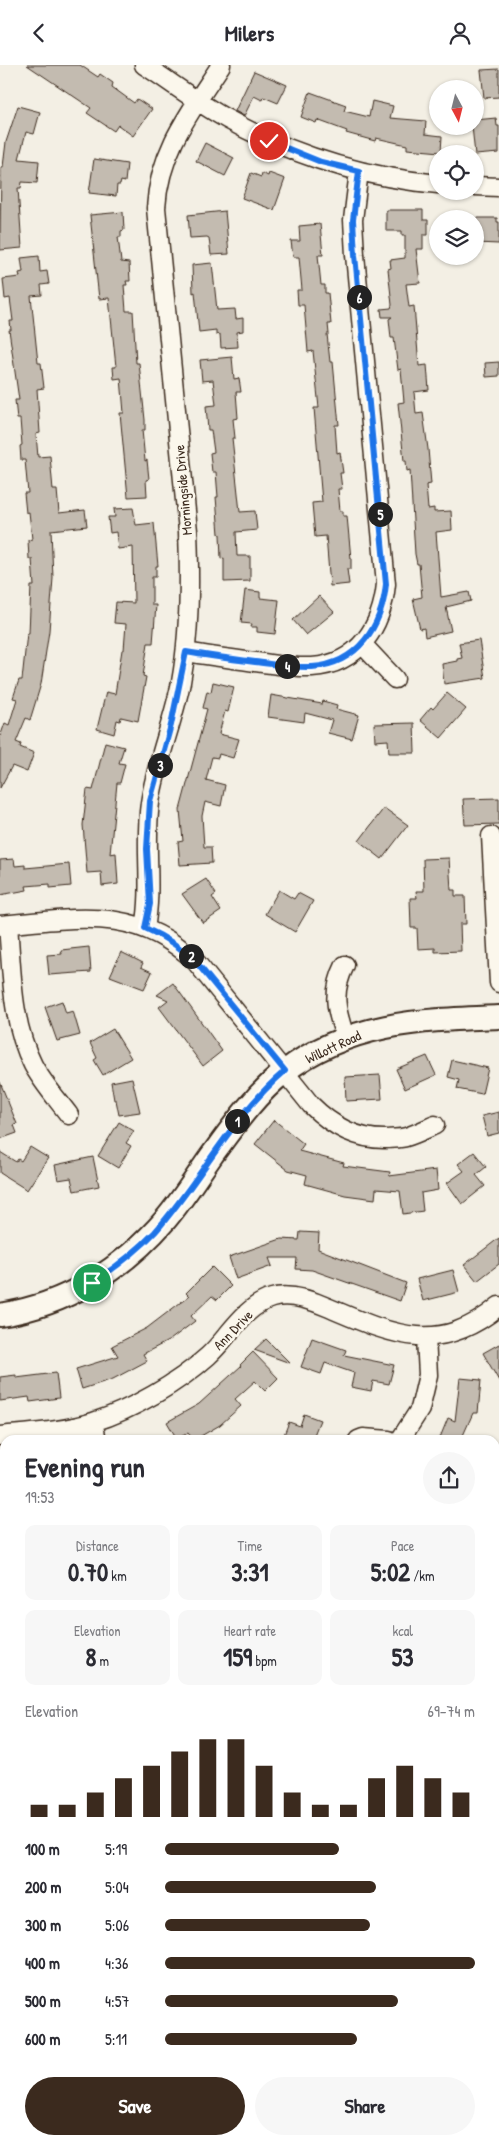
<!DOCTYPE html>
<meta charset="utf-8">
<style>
:root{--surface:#fff;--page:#f7f7f7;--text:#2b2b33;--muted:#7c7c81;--accent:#3b2a1e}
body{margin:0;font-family:"Patrick Hand",sans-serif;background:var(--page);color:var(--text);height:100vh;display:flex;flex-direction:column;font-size:19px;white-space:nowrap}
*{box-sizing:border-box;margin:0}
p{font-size:16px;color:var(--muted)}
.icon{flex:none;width:28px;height:28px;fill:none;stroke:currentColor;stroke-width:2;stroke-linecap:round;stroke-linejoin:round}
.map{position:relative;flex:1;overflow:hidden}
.drawer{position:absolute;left:0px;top:1370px;width:500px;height:710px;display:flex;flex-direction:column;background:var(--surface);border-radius:15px 15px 0 0;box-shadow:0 1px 4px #0004}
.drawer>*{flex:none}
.needle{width:32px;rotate:173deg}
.buttons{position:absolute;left:429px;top:15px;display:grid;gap:10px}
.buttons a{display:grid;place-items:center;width:55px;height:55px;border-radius:50%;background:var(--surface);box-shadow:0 1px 4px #0004;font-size:25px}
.pin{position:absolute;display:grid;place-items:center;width:42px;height:42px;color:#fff;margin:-21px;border:2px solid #fff;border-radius:50%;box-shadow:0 1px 5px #0007}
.km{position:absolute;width:25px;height:25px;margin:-12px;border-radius:50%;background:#222;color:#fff;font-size:14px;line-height:25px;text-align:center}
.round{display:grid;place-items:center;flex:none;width:52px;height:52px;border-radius:26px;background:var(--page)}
.headline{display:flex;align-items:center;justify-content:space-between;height:85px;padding:0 25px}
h1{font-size:28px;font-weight:800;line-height:38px}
.metrics{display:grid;grid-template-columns:repeat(3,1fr);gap:8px;height:85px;padding:5px 25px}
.metrics div{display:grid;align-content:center;border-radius:10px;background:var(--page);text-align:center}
.metrics b{font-size:25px;font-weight:800}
.metrics small{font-size:14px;font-weight:400}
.metrics p{font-size:14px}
.chart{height:140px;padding:10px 25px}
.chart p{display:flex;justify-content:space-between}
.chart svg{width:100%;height:90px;margin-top:5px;stroke:var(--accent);stroke-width:6}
.action{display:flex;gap:10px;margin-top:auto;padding:10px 25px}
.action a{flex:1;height:58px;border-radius:30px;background:var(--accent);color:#fff;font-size:20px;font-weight:800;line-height:58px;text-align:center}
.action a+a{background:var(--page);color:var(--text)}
ul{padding:0 25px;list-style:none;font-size:16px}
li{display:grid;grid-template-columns:80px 60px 1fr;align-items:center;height:38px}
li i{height:12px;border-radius:6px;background:var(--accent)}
header{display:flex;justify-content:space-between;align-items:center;height:65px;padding:0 25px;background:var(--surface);font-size:22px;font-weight:800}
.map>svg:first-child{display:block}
.green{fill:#d8d1c6;stroke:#8a7e72}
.building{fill:#c3bbb0;stroke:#3b2a1e}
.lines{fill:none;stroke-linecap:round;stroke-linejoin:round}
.minor-casing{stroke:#3b2a1e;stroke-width:21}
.major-casing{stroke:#3b2a1e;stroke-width:26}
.path{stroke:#3b2a1e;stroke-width:2.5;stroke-dasharray:5 4;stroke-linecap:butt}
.minor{stroke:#fbf7ec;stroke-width:18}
.major{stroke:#fbf7ec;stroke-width:22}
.route-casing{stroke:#fff;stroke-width:10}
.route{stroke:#1a73e8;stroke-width:6}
.labels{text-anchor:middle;stroke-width:5;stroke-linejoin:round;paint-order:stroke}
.street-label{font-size:14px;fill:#3b2a1e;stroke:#fbf7ec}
</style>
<header><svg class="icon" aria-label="back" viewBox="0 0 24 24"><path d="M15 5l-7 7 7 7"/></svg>Milers<svg class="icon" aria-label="person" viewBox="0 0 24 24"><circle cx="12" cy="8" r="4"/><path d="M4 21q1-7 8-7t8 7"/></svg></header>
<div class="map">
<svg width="499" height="2080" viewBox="0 0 499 2080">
<rect width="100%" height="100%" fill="#f3efe4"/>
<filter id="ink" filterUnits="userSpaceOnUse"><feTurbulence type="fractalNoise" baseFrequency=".02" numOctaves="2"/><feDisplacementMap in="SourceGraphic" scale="10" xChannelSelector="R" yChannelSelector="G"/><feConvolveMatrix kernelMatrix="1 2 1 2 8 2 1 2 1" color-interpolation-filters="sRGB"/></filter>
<g filter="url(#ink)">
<path class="green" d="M495,1861H499V1928L495,1932Z"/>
<path class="building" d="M27,0H80L98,12L100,9L113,18L112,22L134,38L137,34L152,44L133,71L118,60L114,66L87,48L91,43Z
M499,4V32L484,33L481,5Z
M254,6L287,20L278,38L266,33L263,32L262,35L254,31L244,51L235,46Z
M310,27L346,40L344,46L369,52L372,36L393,41L390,53L426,56L425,69L442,71L441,87L407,84V80L376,73L375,76L346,68L347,66L317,55L316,58L301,52Z
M18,41L40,47L34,69L26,67L19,94L39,96L37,118L22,117L21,123H18L22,183L0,185L1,102H3L6,77Z
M496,53L497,61H499V88L475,90L472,61H475V55Z
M205,78L234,93L225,111L196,96Z
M94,94L127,99L125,117L121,116L120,120H117L116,131L89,128Z
M251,108L261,112L262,108L268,111L269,108L285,114L274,145L242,133Z
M386,145H423V155H428V170H423V184H416L420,218L406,219L409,242L414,241L419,301L427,300L429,325L414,327L416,349L423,348L428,384L431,419L426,420L428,444L434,443V447L451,446L452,465L436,467L441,532L469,527L471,536L446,542L451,566L425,572L424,563L420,564L413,534L422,532L419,499H417L415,489L410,405L407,406L406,396H404L398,338L404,337L401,304L398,305L394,273H391L389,254L392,252H382L381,244L391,243L392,240L388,204L391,203L390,195L405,193V170H402V166H386Z
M225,146L229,189L211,190L209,173L207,172L190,173L188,150Z
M123,147L124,165L121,166V172H118L121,197L129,198L130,216H126L127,220H124L126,246H133L136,298H139L145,355V365H142L145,396L147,395L149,414L146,415L147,431L128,432L120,348H124L121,313L114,314L113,302H116L109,233L99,234L90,150Z
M475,153H497V157H499V179L475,178Z
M320,159L323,190H318L321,220H325V228H328L331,259H328L329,269H327L330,297H333L338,350L339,360H335L337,388L340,387L343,408H340L342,424H338L340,446H343V451H347L351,494V504H347L349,519L330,521L326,471L315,472L312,438L322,437L314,343H319L313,286L308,287L304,240H298L297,225H302L299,192H293L291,176H300L299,161Z
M39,191L40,207L47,206L49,219L41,220L42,230L31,231L38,298H41L44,323L37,324L40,368L36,369L38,392L50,391L53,425H57L59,448L85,445L87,461L51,465L53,513L49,566L41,619L30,655L26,653L16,677L21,679L20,682L34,688L27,707L12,701L0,723V672L5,658L9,660L17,634L13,633L19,615H22L27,568H29L31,521H34L32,494H29L28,475L32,474L29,447L26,448L24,428H28L25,395H21L20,381L22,380L20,354H17L15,335H19L9,265H11L10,256H13L10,233L5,234L3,214L20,212L19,208L23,207L21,193Z
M212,198L217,245L235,244L236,254L243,253V266L237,267L238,282L221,283L220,269L216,270V265L199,267L195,227L193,228L192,200Z
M232,292L234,314L239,313L241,327H236L238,353L233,354L235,373H232L240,447L255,446L257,465L236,467L237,491H250V516L224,517V493L221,494L220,469H219L216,432H218L216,407H212L210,388L214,387L211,365H208L206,341L216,340L213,315L202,316L200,295Z
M499,297V311L486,312L485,298Z
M133,443L136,460L154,458L158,501H156V512H152V540H156L153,578H148L143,611L146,612L138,656L121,652L120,656L117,655L114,669L97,664L106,627L115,629L122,585H124L126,559L114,558L116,537L134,538L133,482L118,484L116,467L110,468L108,452H115L114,444Z
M245,525L260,527V533L279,535L275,569L257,567V562H251L252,559L241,558Z
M319,531L334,547L306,570L293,555Z
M479,575L485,613L444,619L442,599L457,596V594L462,593L459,578Z
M213,617L234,622L228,647L225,646L219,669L239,674L233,693L219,689L218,693L212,692L206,715L225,720L221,741L205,737L202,751L204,782H211L212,798L180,800L178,777L183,776L180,745L207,644L203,643L207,626L211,627Z
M447,628L466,644L441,673L420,655L431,642L433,644Z
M271,630L322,639L323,636L337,640L336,644L359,650L352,674L328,668L332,655L305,648L304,657L268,652Z
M414,658L415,688H389L388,675L375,676L374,659Z
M105,677L124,682L119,698L125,699L120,718H117L110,789L116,788L118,819L102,821L101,807L87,808L83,760L87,724L93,725Z
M499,733V759L465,760L463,734Z
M384,743L408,760L382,794L359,776Z
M449,793L451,825H455V831H465L466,859H460L461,886L435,887V883L418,884L417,863H411L410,833H417L416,826H424L423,794Z
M14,794L15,801L25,800V803L69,799L71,821L50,823V819L26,821L27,825L0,830V795Z
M206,814L216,829L212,832L221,846L203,858L182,829Z
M279,825L294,834L298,828L313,836L295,867L265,849Z
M89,882L91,907L49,910L47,890L62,889L61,885Z
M121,887L143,898L141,902L152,907L144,924L110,911Z
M173,918L222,986L203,1001L159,942L168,935L157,930Z
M62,936L66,948L73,946L80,970L57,976L45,942Z
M113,964L131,993L103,1010L94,995L97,993L90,978Z
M427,991L436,1010L405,1024L396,1004Z
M452,995L488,1003L482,1029L457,1024L459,1015L448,1012Z
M380,1010L382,1034L346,1036L345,1012Z
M132,1013L140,1047L119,1050L116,1035H114L111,1017Z
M0,1017L17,1059L14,1060L17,1068L0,1074Z
M499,1047V1068L487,1071L482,1051Z
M274,1055L304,1079L299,1086L344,1098L343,1101L390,1107L389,1111L436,1105L438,1125L421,1128L423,1146L403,1149L400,1126L376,1124L375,1134L345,1130L305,1119L307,1110L288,1105L255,1079Z
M119,1057L134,1066L126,1078L131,1081L118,1103L98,1091Z
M30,1082L48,1093L27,1125L0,1108V1087L16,1097L18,1094L21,1096Z
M474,1087L486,1102L476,1110L485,1121L462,1139L447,1118L464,1106L458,1099Z
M93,1092L99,1121L74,1126L71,1113L58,1115L55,1100Z
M300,1167L319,1168L318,1184L406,1218L400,1236L312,1205L296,1204L297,1193H269L272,1201L236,1214L229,1192L281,1174L299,1175Z
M499,1173V1199L477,1216L464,1200Z
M212,1202L231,1221L217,1235L212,1231L191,1251L195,1256L170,1275L143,1289L147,1296L113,1314L82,1324L76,1304L118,1291L112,1281L147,1263L189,1231L186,1228Z
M453,1205L459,1227L423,1236L417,1214Z
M312,1273L346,1285L344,1290L394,1300L389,1319L373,1316L371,1326L351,1322L354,1308L325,1298L321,1309L301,1302Z
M266,1274L290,1298L254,1285Z
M499,1279V1316L483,1288Z
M253,1287L278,1313L265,1326L255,1316L235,1334L241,1341L220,1360L194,1375L188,1368L177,1374L167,1357L199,1339L241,1301L240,1300Z
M56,1308L59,1333L30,1337L29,1332L0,1336V1312L16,1310V1313Z
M460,1313L481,1315L478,1348H473L461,1375H439L448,1353L455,1356Z
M304,1349L320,1355L312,1375H282L289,1357L300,1361Z"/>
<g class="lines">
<g class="minor-casing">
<path id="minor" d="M144,0C172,18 198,38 227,54C293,91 363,112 438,119
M475,121L499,122
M363,580L395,614
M186,587C209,591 232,594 255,597C273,599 293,603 312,602C359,599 382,561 386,519L355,190L353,155L359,106
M491,771L499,918
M0,860C75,854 136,839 196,897L311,1040C332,1061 356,1075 387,1074C393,1073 400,1074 406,1072C416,1069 426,1064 435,1060
M8,860C12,906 11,957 33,1000C42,1017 57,1034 69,1050
M145,863C153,821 144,780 150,738C156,697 173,658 181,617C190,568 190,517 188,466L156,143C159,86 191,46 221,0
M345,900C331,928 336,946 346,974
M93,1357L97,1375
M0,1371C31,1368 64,1366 93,1357C132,1345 178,1318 208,1291C228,1273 244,1241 272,1233C289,1228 311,1235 327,1242C391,1269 438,1292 499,1241
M358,1375L363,1373L389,1375
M400,1375L420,1344L428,1310L426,1272
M495,1576H499
M495,1763L499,1762
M0,1817L5,1816
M0,1986L5,2034
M9,2075L10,2080
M461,2080V2075"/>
</g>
<g class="major-casing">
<path id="major" d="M0,1250C66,1240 123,1204 166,1154C183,1134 197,1111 212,1090C234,1060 255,1030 284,1007C349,957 421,955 499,952"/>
</g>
<path class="path" d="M495,1916L499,1913"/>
<use href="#minor" class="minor"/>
<use href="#major" class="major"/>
</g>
</g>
<g class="lines" filter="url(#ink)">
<g class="route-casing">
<path id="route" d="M92,1218C115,1203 136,1187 155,1167C201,1115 231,1052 285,1006L196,897C181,882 165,872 145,863L150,839L147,784L150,736L171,660L186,587C209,591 232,594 255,597C273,599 293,603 312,602C358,599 382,561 386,519L355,190L353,155L359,106L321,97L269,76"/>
</g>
<use href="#route" class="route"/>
</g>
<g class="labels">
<g class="street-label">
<text transform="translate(183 425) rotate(-95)" y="5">Morningside Drive</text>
<text transform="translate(333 982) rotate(-25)" y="5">Willott Road</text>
<text transform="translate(233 1265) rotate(-46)" y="5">Ann Drive</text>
</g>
</g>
</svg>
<div class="buttons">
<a><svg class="needle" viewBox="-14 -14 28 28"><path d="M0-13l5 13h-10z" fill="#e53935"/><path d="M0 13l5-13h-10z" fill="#7c7c81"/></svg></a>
<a><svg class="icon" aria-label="locate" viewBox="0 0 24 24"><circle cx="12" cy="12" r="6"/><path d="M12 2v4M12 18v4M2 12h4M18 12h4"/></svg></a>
<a><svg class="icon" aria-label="layers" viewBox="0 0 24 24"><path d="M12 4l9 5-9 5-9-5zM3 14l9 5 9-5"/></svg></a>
</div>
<div class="pin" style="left:92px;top:1218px;background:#1e9e55"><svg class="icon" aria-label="arrive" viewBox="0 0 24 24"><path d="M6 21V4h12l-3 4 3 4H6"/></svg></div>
<div class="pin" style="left:269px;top:76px;background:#d93025"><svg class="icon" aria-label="check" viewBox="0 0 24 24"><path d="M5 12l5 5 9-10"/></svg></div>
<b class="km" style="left:237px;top:1056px">1</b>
<b class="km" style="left:191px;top:891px">2</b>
<b class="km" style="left:160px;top:700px">3</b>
<b class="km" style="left:287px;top:601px">4</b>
<b class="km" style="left:380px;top:449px">5</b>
<b class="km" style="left:359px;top:232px">6</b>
<section class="drawer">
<div class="headline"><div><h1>Evening run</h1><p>19:53</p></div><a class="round"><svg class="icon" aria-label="share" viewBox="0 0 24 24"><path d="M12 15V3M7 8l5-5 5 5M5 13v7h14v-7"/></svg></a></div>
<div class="metrics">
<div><p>Distance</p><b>0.70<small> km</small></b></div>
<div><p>Time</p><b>3:31</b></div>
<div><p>Pace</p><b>5:02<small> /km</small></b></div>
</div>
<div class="metrics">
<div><p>Elevation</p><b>8<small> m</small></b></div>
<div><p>Heart rate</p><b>159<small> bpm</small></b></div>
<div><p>kcal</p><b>53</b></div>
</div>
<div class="chart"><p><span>Elevation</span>69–74 m</p>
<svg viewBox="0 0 160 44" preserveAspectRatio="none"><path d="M5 44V38M15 44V38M25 44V32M35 44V25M45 44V19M55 44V12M65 44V6M75 44V6M85 44V19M95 44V32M105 44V38M115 44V38M125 44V25M135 44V19M145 44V25M155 44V32"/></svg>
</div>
<ul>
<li><b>100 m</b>5:19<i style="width:56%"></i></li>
<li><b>200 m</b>5:04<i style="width:68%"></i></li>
<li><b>300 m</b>5:06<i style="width:66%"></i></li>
<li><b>400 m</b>4:36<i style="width:100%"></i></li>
<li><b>500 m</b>4:57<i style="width:75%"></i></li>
<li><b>600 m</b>5:11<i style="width:62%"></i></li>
</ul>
<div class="action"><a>Save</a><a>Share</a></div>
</section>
</div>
